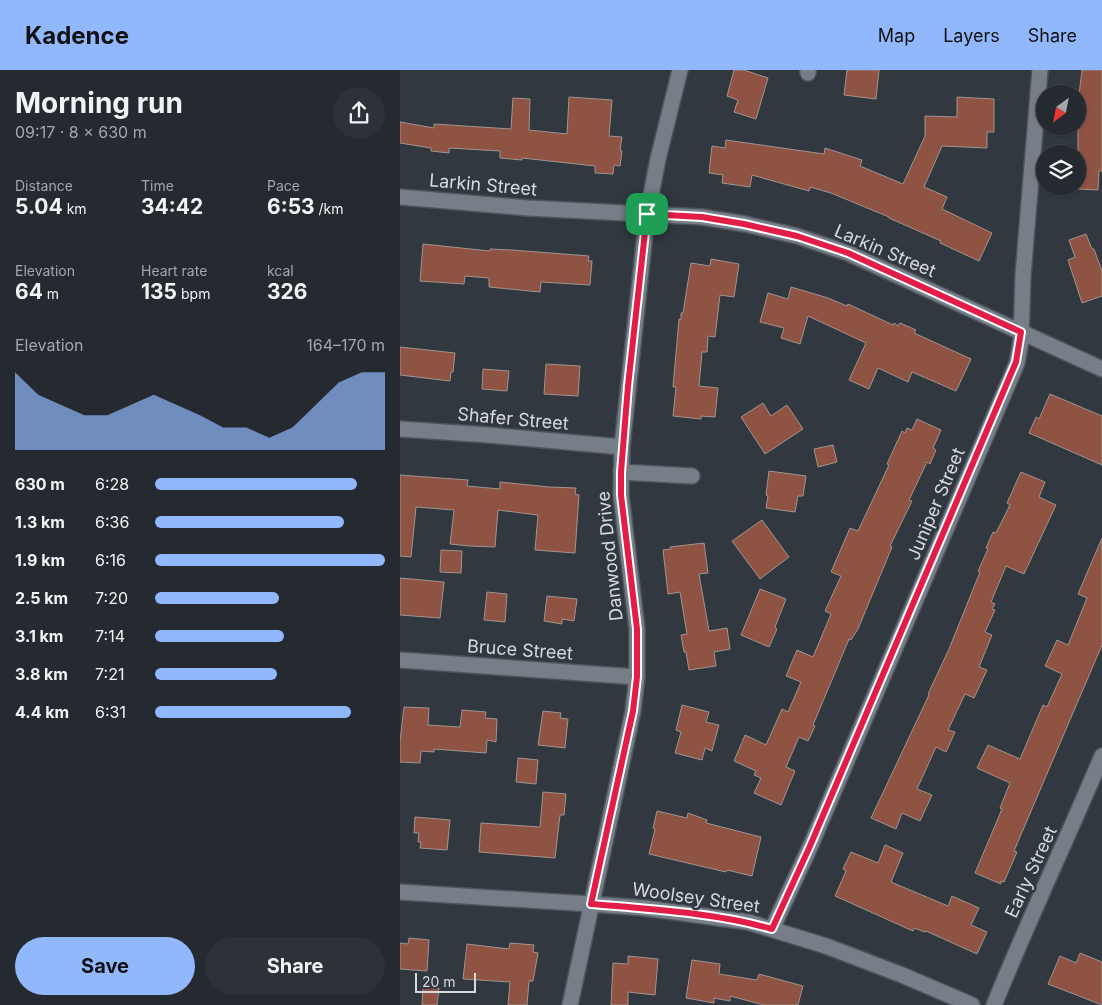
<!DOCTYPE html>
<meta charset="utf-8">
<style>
:root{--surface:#252a30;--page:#2d3238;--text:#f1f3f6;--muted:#a3a7ab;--line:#42464c;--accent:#91b8fd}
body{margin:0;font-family:Inter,sans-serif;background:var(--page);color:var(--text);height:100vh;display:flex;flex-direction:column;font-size:19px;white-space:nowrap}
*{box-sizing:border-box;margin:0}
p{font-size:16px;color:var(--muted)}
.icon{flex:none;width:28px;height:28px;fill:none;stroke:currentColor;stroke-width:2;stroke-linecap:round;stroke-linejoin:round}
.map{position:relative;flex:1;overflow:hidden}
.details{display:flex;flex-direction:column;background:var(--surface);width:400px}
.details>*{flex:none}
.needle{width:32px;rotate:212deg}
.controls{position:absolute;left:636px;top:15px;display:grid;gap:10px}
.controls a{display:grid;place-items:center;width:50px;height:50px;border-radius:50%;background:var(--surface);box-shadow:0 1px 4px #0004,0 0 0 1px var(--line);font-size:25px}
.scale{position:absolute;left:15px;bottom:12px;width:61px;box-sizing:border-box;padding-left:5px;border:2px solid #d7dbe0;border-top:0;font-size:14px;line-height:18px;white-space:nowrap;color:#d7dbe0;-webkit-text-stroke:4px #313840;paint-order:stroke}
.pin{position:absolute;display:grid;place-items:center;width:42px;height:42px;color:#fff;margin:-21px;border-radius:10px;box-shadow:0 2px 8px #0006}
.round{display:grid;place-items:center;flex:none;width:52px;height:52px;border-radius:26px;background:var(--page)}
.headline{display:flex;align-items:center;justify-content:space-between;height:85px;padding:0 15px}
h1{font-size:28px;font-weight:700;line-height:38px}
.metrics{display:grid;grid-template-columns:repeat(3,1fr);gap:8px;height:85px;padding:5px 15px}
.metrics div{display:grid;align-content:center}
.metrics b{font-size:21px;font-weight:700}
.metrics small{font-size:14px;font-weight:400}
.metrics p{font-size:14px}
.chart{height:140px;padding:10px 15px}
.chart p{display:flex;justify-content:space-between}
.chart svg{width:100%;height:90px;margin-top:5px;fill:var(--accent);opacity:.7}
.primary-button{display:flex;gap:10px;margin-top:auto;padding:10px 15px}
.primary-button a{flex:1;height:58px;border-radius:30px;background:var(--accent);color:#111;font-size:20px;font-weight:700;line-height:58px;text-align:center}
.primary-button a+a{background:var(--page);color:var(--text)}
ul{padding:0 15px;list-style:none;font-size:16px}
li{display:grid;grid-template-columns:80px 60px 1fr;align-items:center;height:38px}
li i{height:12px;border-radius:6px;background:var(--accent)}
header{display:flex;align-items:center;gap:30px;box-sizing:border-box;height:70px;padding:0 25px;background:var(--accent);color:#111}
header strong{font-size:24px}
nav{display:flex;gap:28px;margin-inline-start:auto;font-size:18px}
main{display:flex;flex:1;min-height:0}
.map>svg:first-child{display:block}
.building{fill:#8e5342;stroke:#a29490}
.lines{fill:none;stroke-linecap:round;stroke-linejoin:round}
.minor-casing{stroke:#4e545b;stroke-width:18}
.minor{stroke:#767e88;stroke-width:15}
.route-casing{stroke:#fff;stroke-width:10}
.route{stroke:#e11d48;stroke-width:6}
.labels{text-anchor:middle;stroke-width:5;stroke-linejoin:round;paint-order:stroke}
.street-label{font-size:18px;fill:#d7dbe0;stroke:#313840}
</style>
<header>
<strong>Kadence</strong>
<nav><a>Map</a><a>Layers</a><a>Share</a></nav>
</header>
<main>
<section class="details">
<div class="headline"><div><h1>Morning run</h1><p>09:17 · 8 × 630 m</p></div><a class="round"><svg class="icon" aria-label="share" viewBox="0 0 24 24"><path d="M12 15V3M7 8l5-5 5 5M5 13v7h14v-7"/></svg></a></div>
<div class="metrics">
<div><p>Distance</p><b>5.04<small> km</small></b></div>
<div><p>Time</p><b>34:42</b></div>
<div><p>Pace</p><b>6:53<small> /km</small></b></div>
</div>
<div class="metrics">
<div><p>Elevation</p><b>64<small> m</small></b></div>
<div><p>Heart rate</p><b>135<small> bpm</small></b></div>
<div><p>kcal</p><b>326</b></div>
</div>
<div class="chart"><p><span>Elevation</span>164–170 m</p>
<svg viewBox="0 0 160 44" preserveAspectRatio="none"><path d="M0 44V6L10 17L20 22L30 27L40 27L50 22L60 17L70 22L80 27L90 33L100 33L110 38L120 33L130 22L140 11L150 6L160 6V44z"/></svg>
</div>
<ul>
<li><b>630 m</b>6:28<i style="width:88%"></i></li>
<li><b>1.3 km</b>6:36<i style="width:82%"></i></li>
<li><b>1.9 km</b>6:16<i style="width:100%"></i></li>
<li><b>2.5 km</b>7:20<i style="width:54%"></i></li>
<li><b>3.1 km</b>7:14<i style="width:56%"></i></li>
<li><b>3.8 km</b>7:21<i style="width:53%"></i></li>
<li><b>4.4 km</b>6:31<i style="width:85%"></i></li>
</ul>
<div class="primary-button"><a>Save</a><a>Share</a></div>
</section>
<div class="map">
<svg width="702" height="935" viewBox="0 0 702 935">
<rect width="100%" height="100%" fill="#313840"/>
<path class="building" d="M334,0H344L368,8L356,49L334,42L338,30L327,26Z
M447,0H479L476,29L444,25Z
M682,0H702V101H699L698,120L678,119V33Z
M169,27L212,30L209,66L222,67L220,80L222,81L220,96L214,95L213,104L195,103V96L122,88V90L100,88V81L49,78V83L31,81V78L0,73V52L34,58V54L111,59L113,28L130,29L129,60L167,64Z
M557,27L594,29V62H587V78L542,76L524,117L547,127L542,139L592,163L579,191L540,173L541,171L489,148V147L431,123L410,117L409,121L352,105L350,117L322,113L323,105L309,103L312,76L325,78L326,70L424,84L425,78L462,90L460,96L503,114L525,66V46L557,47Z
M686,164L692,179H694L702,201V226L682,233L668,190L675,187L669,170Z
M23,174L90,181V179L112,180L189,186L188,191H192L190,215L141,212L140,222L89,217V208L65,206L64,214L20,211Z
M311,189L339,194L334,227L320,225L315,267L308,266L307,282H302L299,316L318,318L315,347L301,346V349L273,346L276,317H273L279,249L281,250V243H283L291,193L310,196Z
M391,217L428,228L447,236L448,234L493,255L494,253L498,256L500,253L516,260L514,263L571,289L556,321L512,302L508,312L478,298L469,319L449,310L466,273L408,246L400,274L381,268L384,258L360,252L368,223L388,229Z
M0,277L55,283L53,302H51L50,311L0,305Z
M146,294L180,296L178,326L144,324Z
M83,299L109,301L107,321L82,319Z
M650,324L702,346V395L629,363L636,347L639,349Z
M363,333L371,346L387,335L403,359L365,384L341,347Z
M517,349L541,360L533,378L536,380L530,394L527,392L509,430L512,431L490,476L492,477L458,559L451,570L449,569L434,605L413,655L415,656L408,671L399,667L386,697L395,701L381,735L354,723L361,708L354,705L356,701L334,691L345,665L366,675L382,639L388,642L401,612L386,606L397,580L413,587L431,544L425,541L441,506L431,502L450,458L458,461L489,395L487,394L502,361L505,363L507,358L512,360Z
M433,375L437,392L418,397L414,379Z
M369,401L406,406L403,426H398L395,442L366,438L368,426L366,425Z
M621,402L645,412L639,427L656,435L624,504L606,496L591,532L595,534L592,539L595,540L585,562L592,565L579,597L587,600L574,628L565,624L548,660L555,662L546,682L536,677L517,719L532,725L520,751L502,743L496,759L471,748L529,625L528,624L549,579L580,502L578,501L588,479L586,478L593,462L596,463L610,435L607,433Z
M0,405L68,410L67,416L100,419V412L149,417L176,418L175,424L179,425L175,483L135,480L138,445L98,440L95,477L69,476L50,474L54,440L16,437L11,487L0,486Z
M362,450L389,487L360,509L332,471Z
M702,468V575L614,781L617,782L604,812L601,811V814L575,803L602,739L600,738L610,713L577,698L588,675L620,689L643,635L647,637L662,604L645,596L657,570L668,575L687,528L678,524Z
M304,473L308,503L299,504L309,561L327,558L330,579L314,582L316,596L289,600L286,582H284L281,565L287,564L280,522L268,524L263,480L271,479L270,477Z
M41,480L62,481L61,503L40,502Z
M0,508L44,512L40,548L0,545Z
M360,519L386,529L375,557L377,559L369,577L341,565Z
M87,522L107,524L105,552L84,550Z
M147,526L177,529L174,551L162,549V554L144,551Z
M282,635L309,642L306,652L319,655L312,681L305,678L302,690L275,683L281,662L276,660Z
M4,637L29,638L28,655L60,657L62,640L86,642L85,648L97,649L96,672L87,670L86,683L34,679V682L21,681L20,693L0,692V671Z
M143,641L161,643L160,648L168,649L165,678L138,675Z
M118,688L138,690L136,714L116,712Z
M143,722L166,724L164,745H160L155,788L79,782L81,753L140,757Z
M257,741L287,748L288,743L307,750L306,753L361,767L352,806L327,800L326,802L249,784L255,759L253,758Z
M15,747L50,750L47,780L20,778L21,772H18L19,763H14Z
M485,775L503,783L491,812L548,836L552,826L579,838L571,855L587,862L577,884L526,861L525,862L514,858L513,861L435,826L446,801L443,799L451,782L478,793Z
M9,868L29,870L27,901L0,899V873L8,874Z
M110,873L134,875L133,882L138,883L133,911H129L127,935H108L110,912L63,909L67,874L109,879Z
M680,883L702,892V935L648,914L660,886L676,893Z
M228,886L258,889L255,925L228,922V935H211L213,893L228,894Z
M292,890L320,894L319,904L357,910L359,904L403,916L398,935H364L330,926V931L314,928V933L286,928Z
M23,917L39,918L37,935H22Z"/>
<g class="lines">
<g class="minor-casing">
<path id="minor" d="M408,3V0
M0,127L128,138L302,147L345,154L397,166L448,183L702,299
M0,359L88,365L222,377
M221,402L292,406
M0,590L237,607
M0,822L191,834L245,838L348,852L426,876L502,905L572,935
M372,859L410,777L617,293L621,270L623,205L640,0
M170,935L233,641L237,607V559L221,425L222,377L247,145L258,89L280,0
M594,935C628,851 667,769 702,686"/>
</g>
<use href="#minor" class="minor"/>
</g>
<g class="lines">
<g class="route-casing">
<path id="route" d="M247,144L302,147L344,154L397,166L448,183L621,262L616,292L410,776L372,859C317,843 249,839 191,834L233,641L237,607V559L221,425V402L228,316Z"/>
</g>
<use href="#route" class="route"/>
</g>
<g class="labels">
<g class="street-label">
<text transform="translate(83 115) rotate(5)" y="6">Larkin Street</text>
<text transform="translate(485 181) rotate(23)" y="6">Larkin Street</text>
<text transform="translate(113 349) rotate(5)" y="6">Shafer Street</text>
<text transform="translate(536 434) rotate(-67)" y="6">Juniper Street</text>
<text transform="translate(210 486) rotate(-96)" y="6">Danwood Drive</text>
<text transform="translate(120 580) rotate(4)" y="6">Bruce Street</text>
<text transform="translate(631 802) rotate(-65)" y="6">Early Street</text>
<text transform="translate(296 828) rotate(8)" y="6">Woolsey Street</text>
</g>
</g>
</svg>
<div class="controls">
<a><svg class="needle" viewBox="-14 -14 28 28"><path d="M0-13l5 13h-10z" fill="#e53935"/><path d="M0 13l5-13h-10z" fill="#a3a7ab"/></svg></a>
<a><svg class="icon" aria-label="layers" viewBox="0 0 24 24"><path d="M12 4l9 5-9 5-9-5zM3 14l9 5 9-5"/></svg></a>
</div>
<div class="scale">20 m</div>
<div class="pin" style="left:247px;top:144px;background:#1e9e55"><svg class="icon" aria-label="arrive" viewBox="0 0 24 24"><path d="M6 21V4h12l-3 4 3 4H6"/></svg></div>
</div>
</main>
